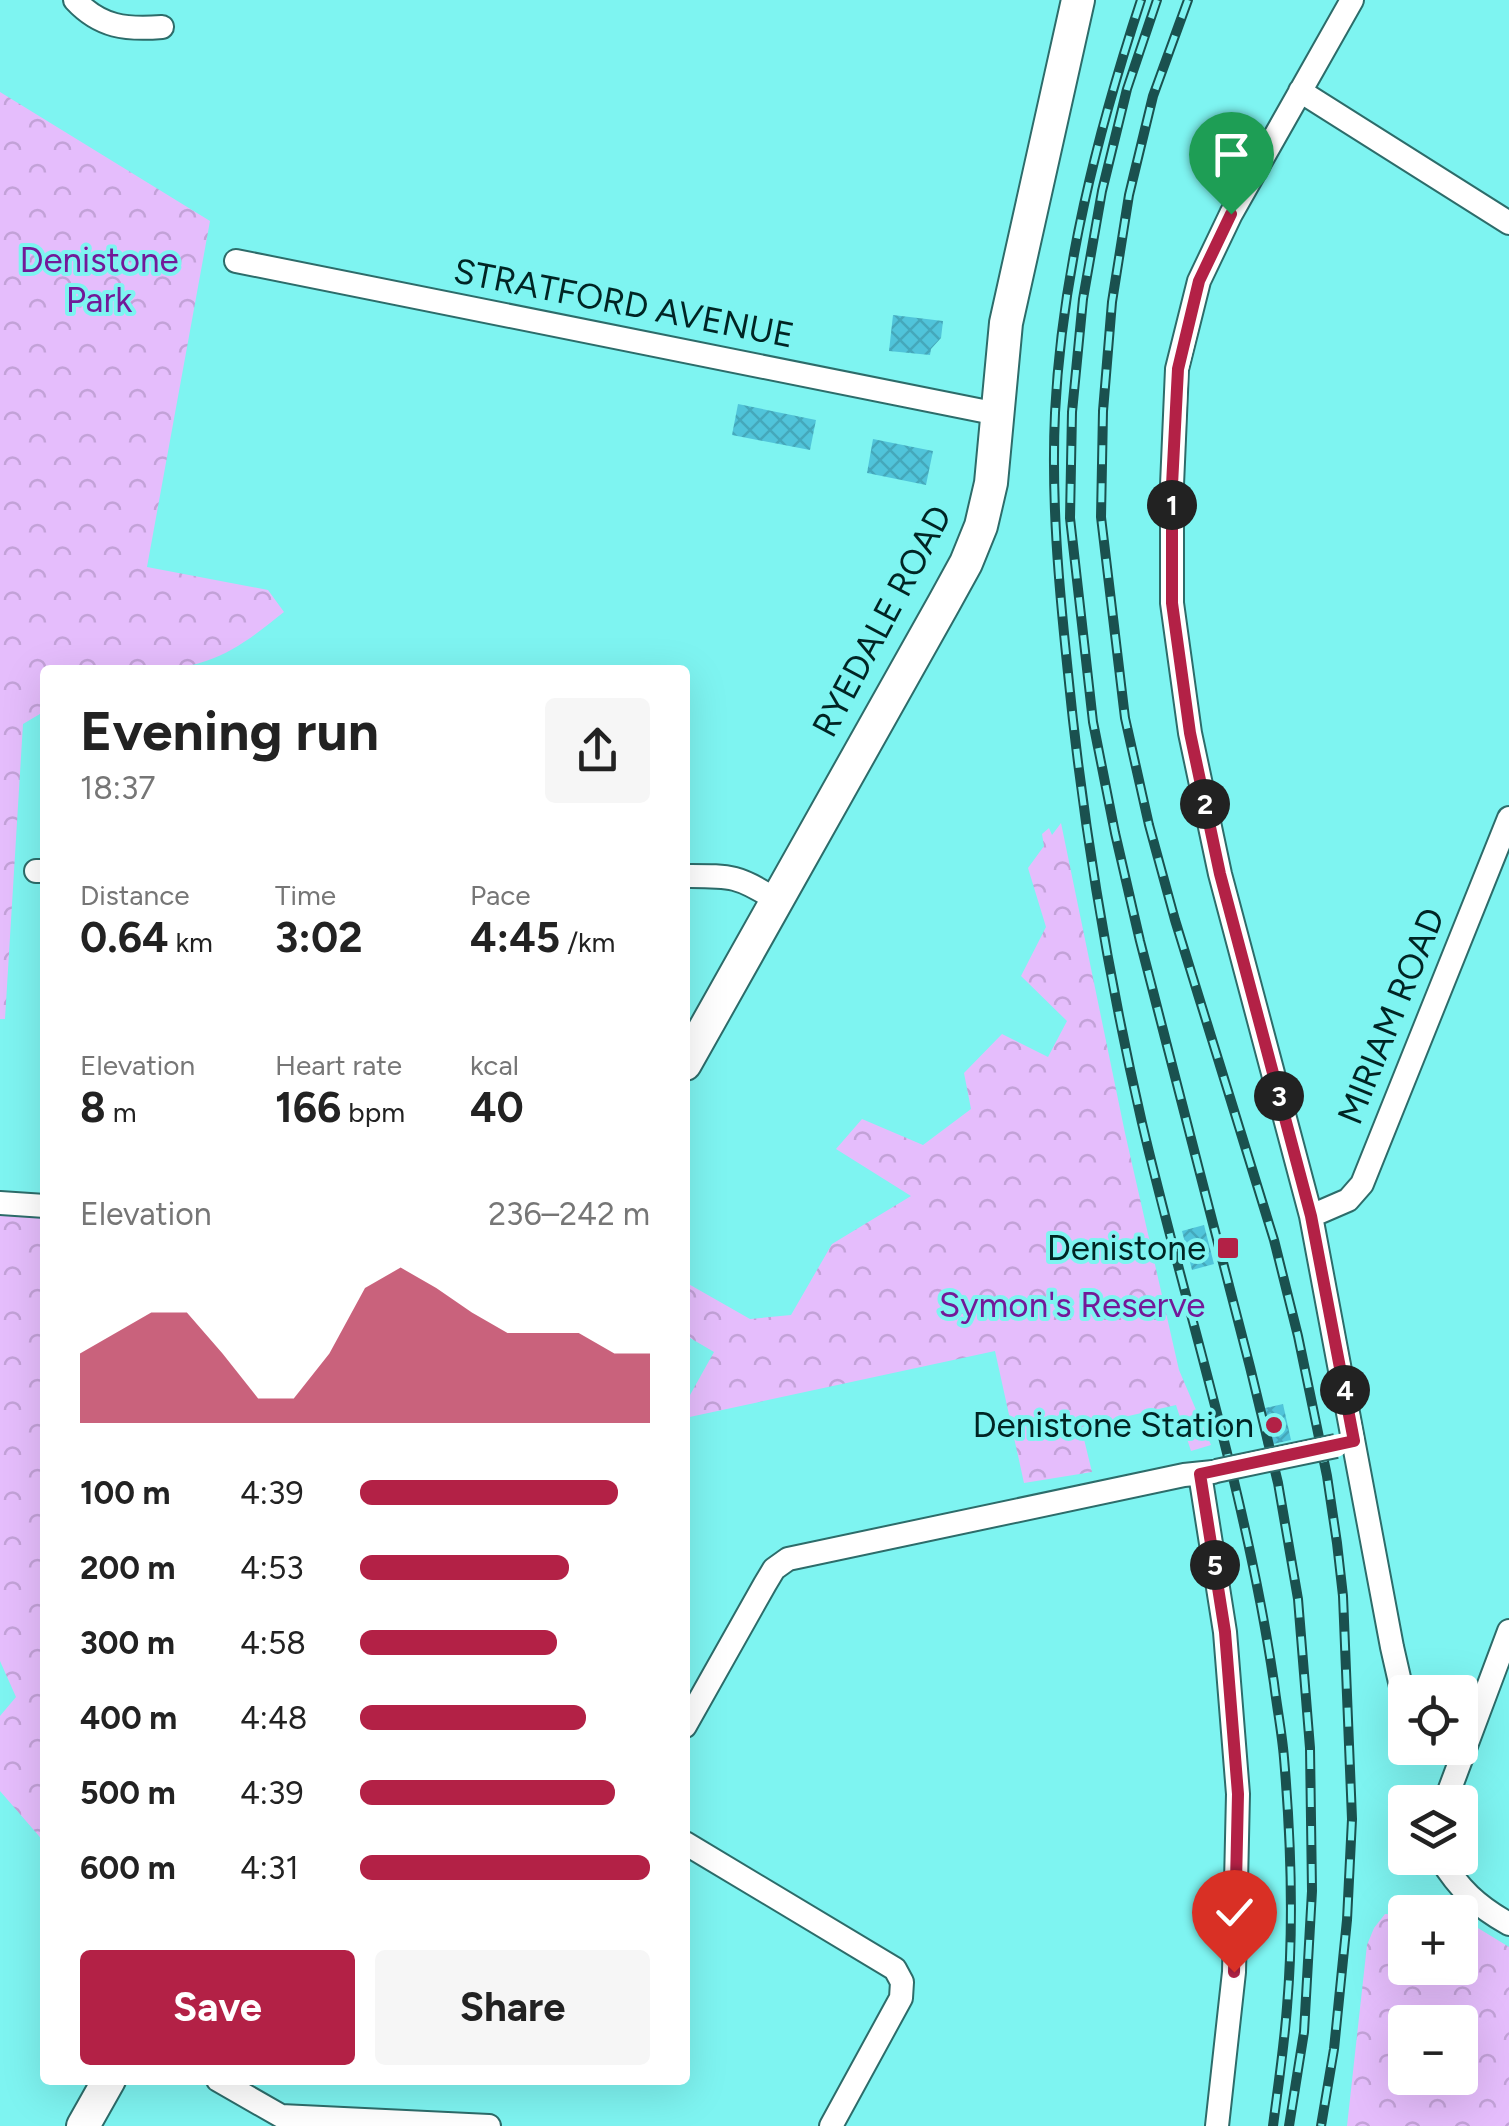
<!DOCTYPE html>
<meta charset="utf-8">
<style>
:root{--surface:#fff;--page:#f6f6f6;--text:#222;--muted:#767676;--accent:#b32146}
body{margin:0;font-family:Figtree,sans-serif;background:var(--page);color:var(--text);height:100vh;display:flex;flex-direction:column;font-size:38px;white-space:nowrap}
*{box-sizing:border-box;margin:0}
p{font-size:32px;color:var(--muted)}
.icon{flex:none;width:55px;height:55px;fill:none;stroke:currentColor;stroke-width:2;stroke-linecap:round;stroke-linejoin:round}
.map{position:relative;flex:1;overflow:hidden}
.drawer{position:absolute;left:40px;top:665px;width:650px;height:1420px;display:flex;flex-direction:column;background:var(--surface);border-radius:10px;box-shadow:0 10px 40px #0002}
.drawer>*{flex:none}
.buttons{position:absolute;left:1388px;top:1675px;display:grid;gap:20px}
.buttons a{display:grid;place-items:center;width:90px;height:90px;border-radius:10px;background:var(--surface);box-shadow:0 10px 40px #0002;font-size:50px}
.pin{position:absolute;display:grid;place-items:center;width:85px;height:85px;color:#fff;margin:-102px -42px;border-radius:50% 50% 50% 0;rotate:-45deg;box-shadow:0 0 10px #0007}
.pin .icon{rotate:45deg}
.km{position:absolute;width:50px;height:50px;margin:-25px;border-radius:50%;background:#222;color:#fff;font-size:28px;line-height:50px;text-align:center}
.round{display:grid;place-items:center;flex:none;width:105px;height:105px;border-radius:10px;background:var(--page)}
.headline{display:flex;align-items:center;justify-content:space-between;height:170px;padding:0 40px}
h1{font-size:55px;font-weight:700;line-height:75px}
.figures{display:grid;grid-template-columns:repeat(3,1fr);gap:15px;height:170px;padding:10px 40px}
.figures div{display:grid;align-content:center}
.figures b{font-size:42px;font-weight:700}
.figures small{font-size:28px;font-weight:400}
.figures p{font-size:28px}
.chart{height:280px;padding:20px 40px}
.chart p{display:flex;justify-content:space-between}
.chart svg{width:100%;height:180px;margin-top:10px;fill:var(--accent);opacity:.7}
.primary-button{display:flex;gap:20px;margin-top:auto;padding:20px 40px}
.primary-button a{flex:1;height:115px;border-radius:10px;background:var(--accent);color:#fff;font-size:40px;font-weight:700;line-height:115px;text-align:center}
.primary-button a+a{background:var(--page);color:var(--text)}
ul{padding:0 40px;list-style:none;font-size:32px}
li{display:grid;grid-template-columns:160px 120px 1fr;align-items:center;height:75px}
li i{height:25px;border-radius:12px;background:var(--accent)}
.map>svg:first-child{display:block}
.forest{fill:url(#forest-crowns);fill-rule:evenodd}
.building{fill:url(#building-cross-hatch)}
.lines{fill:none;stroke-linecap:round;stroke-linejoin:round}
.street-casing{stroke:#2d6c6a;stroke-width:26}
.secondary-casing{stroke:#2d6c6a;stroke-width:36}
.street{stroke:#fff;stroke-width:22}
.secondary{stroke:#fff;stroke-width:32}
.rail-casing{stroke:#1a514f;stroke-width:10}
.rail{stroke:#7ef4f1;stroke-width:6;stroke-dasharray:19;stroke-linecap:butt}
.street-bridge-casing{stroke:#2d6c6a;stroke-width:26;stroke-linecap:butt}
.street-bridge{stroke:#fff;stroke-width:22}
.route-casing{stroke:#fff;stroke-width:20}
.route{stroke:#b32146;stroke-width:12}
.poi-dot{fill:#b32146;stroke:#7ef4f1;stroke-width:4}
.labels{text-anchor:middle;stroke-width:8;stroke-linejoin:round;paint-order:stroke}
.park-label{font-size:35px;fill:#731998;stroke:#7ef4f1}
.street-label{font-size:35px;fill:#002524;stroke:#7ef4f1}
.poi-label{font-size:35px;fill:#002524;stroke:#7ef4f1;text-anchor:end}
</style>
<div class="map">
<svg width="1509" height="2126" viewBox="0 0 1509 2126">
<defs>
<pattern id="forest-crowns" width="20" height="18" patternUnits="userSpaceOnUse" patternTransform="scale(2.5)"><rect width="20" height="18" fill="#e5bdfc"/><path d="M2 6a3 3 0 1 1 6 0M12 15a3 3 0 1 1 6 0" fill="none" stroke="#c3a2d8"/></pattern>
<pattern id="building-cross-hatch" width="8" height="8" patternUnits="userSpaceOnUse" patternTransform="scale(2.5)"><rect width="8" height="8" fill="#50c4da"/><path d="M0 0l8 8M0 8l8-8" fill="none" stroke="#44a8bb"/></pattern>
</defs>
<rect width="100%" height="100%" fill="#7ef4f1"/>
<path class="forest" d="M0,92L210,221L147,567L268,590L284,612C260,631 236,651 206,661C159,677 95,670 45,670V711L23,724L5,1019H0Z
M1061,823L1125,1133L1179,1370L1211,1445L1191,1451L1176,1405L1081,1427L1092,1472L1024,1483L995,1351L685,1418V1404L714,1352L685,1335V1282L750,1319L791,1315L832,1244L911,1196L836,1149L862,1119L923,1145L971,1109L964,1073L1002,1034L1048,1057L1067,1021L1021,976L1046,927L1028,868L1044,846L1042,834L1049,828L1052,835Z
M0,1205L45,1207V1843L0,1791V1716L16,1697L0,1661Z
M1385,1914L1405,1915V1968H1460V1917L1509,1947V2126H1347L1367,1945L1374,1928ZM1405,2022H1460V2078H1405Z"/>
<path class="building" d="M893,315L943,321L941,338L931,349L930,355L889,351Z
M738,404L816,420L810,450L732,435Z
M873,439L933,451L926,485L867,473Z
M1204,1225L1214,1264L1192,1270L1182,1231Z
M1283,1404L1291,1440L1264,1446L1256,1410Z"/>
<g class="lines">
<g class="street-casing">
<path id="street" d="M75,0C100,27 126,30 162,27
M1352,0L1231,214L1199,281L1177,369L1172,485V603L1190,733L1220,874L1311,1216L1392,1647L1405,1704
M1300,91L1509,223
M236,261L998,414
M36,871H45
M685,876C730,876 738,875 776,900
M0,1203L45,1206
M1311,1216L1348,1200L1362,1184L1509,818
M1200,1474L1225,1632L1238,1794L1234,1972L1217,2126
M685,1726L765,1584L774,1569L788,1559L1184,1475L1213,1472
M1445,1802L1509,1631
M685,1843L895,1969L902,1982L901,1998L831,2126
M1440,1858C1459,1889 1477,1906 1509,1924
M218,2080L281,2116L489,2126"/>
</g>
<g class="secondary-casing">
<path id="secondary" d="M685,1064L944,603L966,563L981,526L991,483L1006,323L1078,0
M83,2126L109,2080"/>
</g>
<use href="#street" class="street"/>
<use href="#secondary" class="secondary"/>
<g class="rail-casing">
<path id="rail" d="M1141,0C1097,134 1062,272 1055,413C1051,501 1059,587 1068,673C1083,825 1108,975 1142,1123C1186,1310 1246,1492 1274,1683C1277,1708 1282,1733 1284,1758C1291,1840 1294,1925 1287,2007C1284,2047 1278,2087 1273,2126
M1157,0L1127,89L1102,191L1083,299L1072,412L1070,518L1093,722L1115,833L1140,941L1250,1367L1278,1483L1298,1599L1310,1748L1312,1891L1304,2032L1289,2126
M1188,0L1153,96L1129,195L1112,302L1103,411L1101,517L1125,718L1149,825L1175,920L1274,1240L1298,1336L1327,1476L1337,1543L1343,1596L1352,1819L1347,1920L1334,2049L1321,2126"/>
</g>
<use href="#rail" class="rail"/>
<g class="street-bridge-casing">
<path id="street-bridge" d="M1216,1471L1336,1446"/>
</g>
<use href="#street-bridge" class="street-bridge"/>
</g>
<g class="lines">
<g class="route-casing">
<path id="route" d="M1231,214L1199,281L1178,369L1172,485V603L1190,733L1220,874L1311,1216L1354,1441L1200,1474L1225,1632L1238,1794L1234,1972"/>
</g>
<use href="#route" class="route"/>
</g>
<g class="poi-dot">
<rect x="1216" y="1236" width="24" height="24" rx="5"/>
<circle cx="1274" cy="1425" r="10"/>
</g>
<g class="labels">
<g class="park-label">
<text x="99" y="272">Denistone<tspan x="99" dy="40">Park</tspan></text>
<text x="1072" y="1317">Symon's Reserve</text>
</g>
<g class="street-label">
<text transform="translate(624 303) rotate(11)" y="12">STRATFORD AVENUE</text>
<text transform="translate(882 621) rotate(-62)" y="12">RYEDALE ROAD</text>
<text transform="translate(1391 1016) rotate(-68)" y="12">MIRIAM ROAD</text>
</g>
<g class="poi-label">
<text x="1206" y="1260">Denistone</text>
<text x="1254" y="1437">Denistone Station</text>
</g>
</g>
</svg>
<div class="buttons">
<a><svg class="icon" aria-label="locate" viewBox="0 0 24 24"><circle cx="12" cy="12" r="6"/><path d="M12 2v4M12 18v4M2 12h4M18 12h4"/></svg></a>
<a><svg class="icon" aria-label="layers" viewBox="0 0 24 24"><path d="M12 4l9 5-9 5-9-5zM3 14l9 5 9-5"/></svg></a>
<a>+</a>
<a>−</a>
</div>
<div class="pin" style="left:1231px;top:214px;background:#1e9e55"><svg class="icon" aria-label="arrive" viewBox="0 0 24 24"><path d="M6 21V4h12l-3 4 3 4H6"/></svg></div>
<div class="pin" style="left:1234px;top:1972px;background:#d93025"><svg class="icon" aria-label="check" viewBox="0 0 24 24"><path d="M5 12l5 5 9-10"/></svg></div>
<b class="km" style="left:1172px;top:505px">1</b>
<b class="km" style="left:1205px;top:804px">2</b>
<b class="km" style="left:1279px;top:1096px">3</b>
<b class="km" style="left:1345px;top:1390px">4</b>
<b class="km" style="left:1215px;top:1565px">5</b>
<section class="drawer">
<div class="headline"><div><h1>Evening run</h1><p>18:37</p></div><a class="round"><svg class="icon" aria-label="share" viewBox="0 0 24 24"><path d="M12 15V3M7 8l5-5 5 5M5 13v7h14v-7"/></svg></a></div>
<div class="figures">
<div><p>Distance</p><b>0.64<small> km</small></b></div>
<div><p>Time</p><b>3:02</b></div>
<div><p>Pace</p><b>4:45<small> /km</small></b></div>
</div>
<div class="figures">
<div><p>Elevation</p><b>8<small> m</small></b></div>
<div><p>Heart rate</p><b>166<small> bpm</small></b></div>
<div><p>kcal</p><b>40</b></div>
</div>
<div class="chart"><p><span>Elevation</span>236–242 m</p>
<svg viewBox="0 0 160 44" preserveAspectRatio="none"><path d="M0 44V27L10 22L20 17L30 17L40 27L50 38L60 38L70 27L80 11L90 6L100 11L110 17L120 22L130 22L140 22L150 27L160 27V44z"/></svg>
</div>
<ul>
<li><b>100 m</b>4:39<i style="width:89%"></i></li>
<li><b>200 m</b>4:53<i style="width:72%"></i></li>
<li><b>300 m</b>4:58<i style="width:68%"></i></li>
<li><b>400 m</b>4:48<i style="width:78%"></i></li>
<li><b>500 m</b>4:39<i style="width:88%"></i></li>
<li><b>600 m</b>4:31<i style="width:100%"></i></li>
</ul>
<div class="primary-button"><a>Save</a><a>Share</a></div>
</section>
</div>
